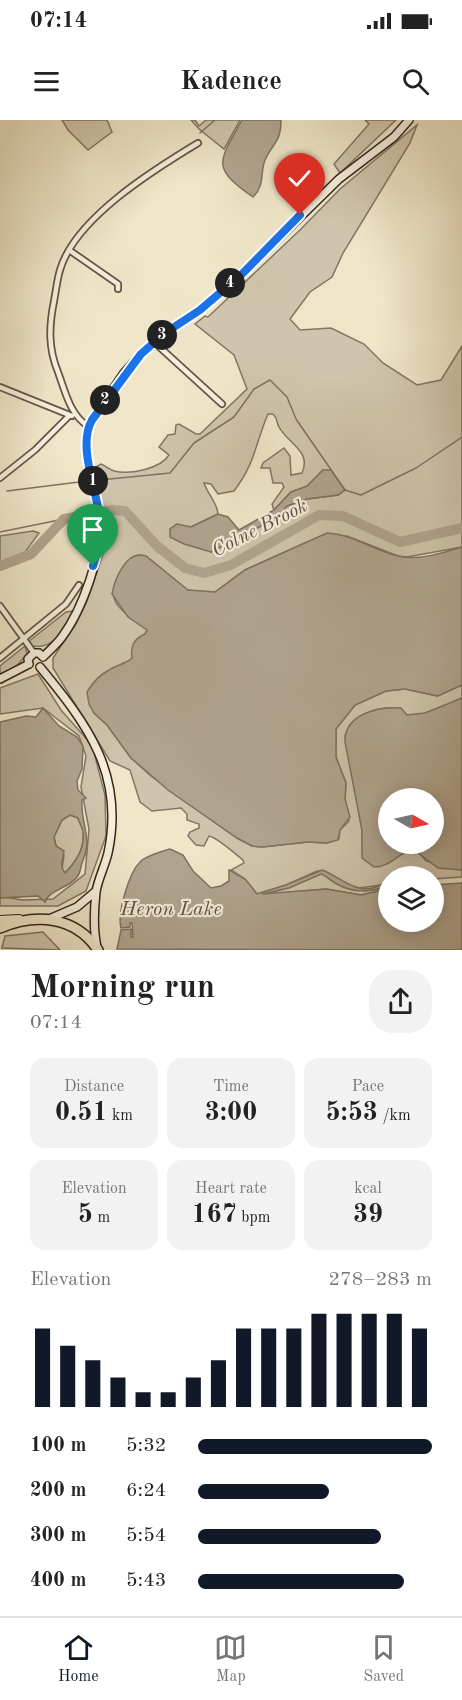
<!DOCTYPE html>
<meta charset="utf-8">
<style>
:root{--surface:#fff;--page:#f2f2f2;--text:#222;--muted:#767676;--line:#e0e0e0;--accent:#111827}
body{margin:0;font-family:"Old Standard TT",serif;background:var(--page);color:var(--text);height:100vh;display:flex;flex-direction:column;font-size:22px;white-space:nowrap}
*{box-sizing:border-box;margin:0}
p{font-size:20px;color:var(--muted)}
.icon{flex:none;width:33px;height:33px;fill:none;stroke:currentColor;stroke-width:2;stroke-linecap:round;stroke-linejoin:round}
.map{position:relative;height:830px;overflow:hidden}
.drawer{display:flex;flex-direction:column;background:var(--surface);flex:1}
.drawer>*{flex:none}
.needle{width:39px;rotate:99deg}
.tools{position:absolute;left:378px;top:668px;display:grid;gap:12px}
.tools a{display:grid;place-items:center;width:66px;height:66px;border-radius:50%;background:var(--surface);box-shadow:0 3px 15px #0003;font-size:30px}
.pin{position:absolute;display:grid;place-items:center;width:51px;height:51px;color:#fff;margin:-62px -26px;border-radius:50% 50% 50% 0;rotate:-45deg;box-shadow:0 0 6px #0007}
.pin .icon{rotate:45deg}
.km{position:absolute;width:30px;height:30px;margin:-15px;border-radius:50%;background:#222;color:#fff;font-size:16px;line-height:30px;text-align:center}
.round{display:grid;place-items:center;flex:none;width:63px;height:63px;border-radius:24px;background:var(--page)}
.head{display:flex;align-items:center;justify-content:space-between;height:102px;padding:0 30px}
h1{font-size:33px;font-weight:600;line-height:45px}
.figures{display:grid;grid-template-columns:repeat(3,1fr);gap:9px;height:102px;padding:6px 30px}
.figures div{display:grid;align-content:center;border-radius:15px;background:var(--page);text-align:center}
.figures b{font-size:26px;font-weight:600}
.figures small{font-size:16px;font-weight:400}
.figures p{font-size:16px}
.chart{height:168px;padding:12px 30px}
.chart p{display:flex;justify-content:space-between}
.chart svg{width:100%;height:108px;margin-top:6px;stroke:var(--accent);stroke-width:6}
ul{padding:0 30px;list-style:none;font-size:20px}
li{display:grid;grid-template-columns:96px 72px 1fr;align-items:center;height:45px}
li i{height:15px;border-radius:8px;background:var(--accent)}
.status{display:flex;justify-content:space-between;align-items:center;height:42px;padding:0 30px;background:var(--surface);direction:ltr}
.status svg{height:16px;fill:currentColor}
header{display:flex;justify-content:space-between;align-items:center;height:78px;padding:0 30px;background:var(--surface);font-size:27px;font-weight:600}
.dock{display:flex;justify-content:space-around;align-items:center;height:84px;border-top:2px solid var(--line);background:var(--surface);font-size:16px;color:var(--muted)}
.dock a{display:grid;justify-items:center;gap:3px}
.dock .current{color:var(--accent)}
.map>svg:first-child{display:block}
.green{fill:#cfc5ac;stroke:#827564;stroke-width:1.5;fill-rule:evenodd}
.water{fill:#b0a48e;stroke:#7f7160;stroke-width:1.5;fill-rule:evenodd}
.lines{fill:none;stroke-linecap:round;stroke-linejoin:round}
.stream{stroke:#7f7160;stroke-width:1.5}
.river{stroke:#b0a48e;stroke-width:10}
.street-casing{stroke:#645547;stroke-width:8}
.secondary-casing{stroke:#35251c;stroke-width:10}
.primary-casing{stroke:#35251c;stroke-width:10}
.highway-casing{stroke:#35251c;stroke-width:12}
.street{stroke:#f5efdc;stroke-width:4.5}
.secondary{stroke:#f5efdc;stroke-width:7}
.primary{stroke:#efe6c9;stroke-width:8}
.highway{stroke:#efe6c9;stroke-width:9}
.route-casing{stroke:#fff;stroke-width:12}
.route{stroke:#1a73e8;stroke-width:8}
.labels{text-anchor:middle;stroke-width:4.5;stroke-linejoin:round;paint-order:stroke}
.water-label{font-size:20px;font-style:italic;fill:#605144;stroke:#f5efdc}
</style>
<div class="status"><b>07:14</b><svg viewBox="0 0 49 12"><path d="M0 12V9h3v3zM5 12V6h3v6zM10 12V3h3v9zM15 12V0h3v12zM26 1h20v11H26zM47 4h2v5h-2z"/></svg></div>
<header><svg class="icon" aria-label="menu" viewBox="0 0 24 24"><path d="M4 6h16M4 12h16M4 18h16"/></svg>Kadence<svg class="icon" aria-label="search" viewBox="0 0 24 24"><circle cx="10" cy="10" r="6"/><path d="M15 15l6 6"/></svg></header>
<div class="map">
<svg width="462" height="830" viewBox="0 0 462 830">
<rect width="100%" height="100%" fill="#efe6c9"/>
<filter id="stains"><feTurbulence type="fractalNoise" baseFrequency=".00333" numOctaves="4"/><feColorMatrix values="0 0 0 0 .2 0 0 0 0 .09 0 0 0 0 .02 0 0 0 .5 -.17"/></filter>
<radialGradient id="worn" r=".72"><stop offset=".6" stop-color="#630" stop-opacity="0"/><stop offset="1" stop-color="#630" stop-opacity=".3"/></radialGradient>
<path class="green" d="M62,0H107L112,12L88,30L68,10Z
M191,0H195L199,6L206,0H240L224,29L199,9Z
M365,0H396L340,53L334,44L369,4Z
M417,5L410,23L343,133L332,157L310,172L290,199L300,210L331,208L364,224L383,243L417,265L441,260L462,226V427L407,437L398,436L347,416L307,422L245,450L215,472C207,471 195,472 188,470C159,460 140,403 116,461C105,487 131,495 147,510L132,538L129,542L123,543L94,593L107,605L131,638L151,656L237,718L252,726L262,727L308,722L327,723L339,719L340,710L349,701L345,679L346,663L336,637V609L355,585L386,571L405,569L437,576L462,565V578C447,585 426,597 408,595C402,594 397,588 390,588C374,587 349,599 345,616L362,710L363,738L378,747C391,741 401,730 417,730L426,741L462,750V757L434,759V756L403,753L388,756V761L381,765L359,768L347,765L325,751H317L286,765L257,774L245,759L231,750L244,743L243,740C234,733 218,718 209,716L204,726L196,725L188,716L190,712L199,708V704L187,700V694L181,688L152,691L140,682L130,650L110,641L53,548V538L76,504L87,481L103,434L106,413L96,347L101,344C106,346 110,350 114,351C130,355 160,349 169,335L159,327L168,315L175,314L176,305L179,304L196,314H200L247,269L234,235L195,204L205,196L208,197L300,110L340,69ZM268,294H273C278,299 276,302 279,307C288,324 312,331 302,353L291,355L290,336L284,328L263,343L261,348H270L273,363H282L284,367L272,384L274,390L291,372L307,367L323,350L331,351L345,370L338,375L307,379L287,386L278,397L211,432L177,405L191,407L218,394C218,384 207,373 204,363L211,364L218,374L234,371C256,342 255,324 268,294Z
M33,411L39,413L23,435L0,445V416Z
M74,491C64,509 55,530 32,526L28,522L66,492Z
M25,526L27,534L13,550L0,557V546Z
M38,554L61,590L92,625L105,675L106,716L86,771L58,786H0V776L22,780L53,779L85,754L89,709L81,667L86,636L79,616L43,588L0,594V568Z
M70,695L78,698C79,703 83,708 83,712C85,728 77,741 65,753L62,750L64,735L56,726L54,717L62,700Z
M321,754C327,756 331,761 337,764C353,771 372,773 388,765V769L361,775L326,769L260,775L288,768Z
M43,812L60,830L2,828L5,816Z"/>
<path class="water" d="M242,0H281C281,23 273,22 265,40C260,52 265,66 253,77C210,47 219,42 242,0Z
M323,350H331L345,370L338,375L307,379L287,386L278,397L211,432L184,424L170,417V409L177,404L191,407L218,394L228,397L239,410L274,390L291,372L307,366Z
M327,413C352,414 373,430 398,436C417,441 443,433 462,427V565L438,576L405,569L386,571L355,585L336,609V637L346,663L345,679L350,697L340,710L338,720L327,723L308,722L262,727L252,726L237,718L168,670L131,638L107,605L94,593L89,584L87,572C93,562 99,555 109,550C116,545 126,544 132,538C130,526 134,519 145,514L147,510L128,497L112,474C115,458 127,429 146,436L188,470L215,472L245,450Z
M462,578V750L438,748L414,730C397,732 392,747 374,747L362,738V710L345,622C344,594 379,586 401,588L407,595L425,593ZM388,678H434V723H388Z
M43,588L59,606L77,617L83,626L82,649L77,661L78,670L86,678L82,680C80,702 93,719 83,740C80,746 82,751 77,757C69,768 49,770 45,782L38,776L0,778V602L26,596L36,597ZM70,695L78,698C79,703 83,708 83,712C85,727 77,741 65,753C59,746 63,739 64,731L56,726L54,717L62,700Z
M170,729L183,735L193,751L211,768L221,766L229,761V750L245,759L257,774L286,765L322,750C347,760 358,780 388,761V765C373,773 352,773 337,764C331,761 327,756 321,754L289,768L262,774L326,769L361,775L388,769V801H434V765L462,763V830L117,829L121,810L131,809V817H133L132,803H130V807L121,808C117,793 129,753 140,742C147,735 161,732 170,729Z"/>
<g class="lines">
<path class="stream" d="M200,13L215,0
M100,360L170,353L194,323L234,297L254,269L270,260L287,277L296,299L345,370L361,375L416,348L462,317
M7,371L87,361
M0,412L64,399"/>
<path class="river" d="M0,446L31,434L64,399L113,390L125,391L157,426L185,448L204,453L231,445L319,395L343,396L400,422L462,408"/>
<g class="street-casing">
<path id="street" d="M69,130L118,164V169
M154,222L222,284
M0,267L72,296
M88,306C70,295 65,271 58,252C48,228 49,206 54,181C56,171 57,160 60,150C75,98 155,49 198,23
M0,358L35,330L69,296
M0,486L34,533
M0,538L66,484L79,465"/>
</g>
<g class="secondary-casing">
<path id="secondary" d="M43,537C49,531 57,524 62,517C82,490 103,433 100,399C97,370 77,326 92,300L124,253L141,234L165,213L200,190L242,154L339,59L394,17L409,0
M29,544L28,539L34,533H39L43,537
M40,547C87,604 125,654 108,733C105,746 98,759 96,772C94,790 93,809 97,827
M0,559L29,544
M49,799L77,787L96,771"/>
</g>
<g class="primary-casing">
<path id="primary" d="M0,800L19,799"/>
</g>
<g class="highway-casing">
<path id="highway" d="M0,808C36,793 75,796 98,830"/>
</g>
<use href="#street" class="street"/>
<use href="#secondary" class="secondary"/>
<use href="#primary" class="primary"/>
<use href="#highway" class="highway"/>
</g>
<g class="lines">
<g class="route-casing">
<path id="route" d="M93,446C98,430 101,416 100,400C97,370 77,326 92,300L141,234L165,213L200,190L242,154L300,95"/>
</g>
<use href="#route" class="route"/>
</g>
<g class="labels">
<g class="water-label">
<text transform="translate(259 407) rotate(-27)" y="7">Colne Brook</text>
<text x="171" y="795">Heron Lake</text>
</g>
</g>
<rect width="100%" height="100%" filter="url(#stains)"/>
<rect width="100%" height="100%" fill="url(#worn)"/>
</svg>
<div class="tools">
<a><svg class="needle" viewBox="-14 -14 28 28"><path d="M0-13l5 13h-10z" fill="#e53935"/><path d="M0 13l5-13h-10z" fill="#767676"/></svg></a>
<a><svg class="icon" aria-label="layers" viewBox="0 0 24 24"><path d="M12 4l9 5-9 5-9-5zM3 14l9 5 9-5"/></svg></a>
</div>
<div class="pin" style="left:93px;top:446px;background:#1e9e55"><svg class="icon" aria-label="arrive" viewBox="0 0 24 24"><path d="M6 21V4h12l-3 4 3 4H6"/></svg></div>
<div class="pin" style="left:300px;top:95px;background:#d93025"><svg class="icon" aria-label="check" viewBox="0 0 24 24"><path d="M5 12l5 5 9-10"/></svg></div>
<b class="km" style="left:93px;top:361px">1</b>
<b class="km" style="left:105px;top:280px">2</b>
<b class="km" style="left:162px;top:215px">3</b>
<b class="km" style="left:230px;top:163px">4</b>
</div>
<section class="drawer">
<div class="head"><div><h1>Morning run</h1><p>07:14</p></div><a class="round"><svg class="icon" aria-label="share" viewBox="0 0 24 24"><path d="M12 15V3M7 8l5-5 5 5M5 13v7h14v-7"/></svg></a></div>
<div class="figures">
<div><p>Distance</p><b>0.51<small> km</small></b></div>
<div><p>Time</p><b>3:00</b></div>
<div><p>Pace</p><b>5:53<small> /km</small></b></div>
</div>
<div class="figures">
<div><p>Elevation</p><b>5<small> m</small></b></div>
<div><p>Heart rate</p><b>167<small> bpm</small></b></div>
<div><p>kcal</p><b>39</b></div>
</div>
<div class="chart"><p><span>Elevation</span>278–283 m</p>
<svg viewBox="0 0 160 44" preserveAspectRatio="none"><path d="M5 44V12M15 44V19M25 44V25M35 44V32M45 44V38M55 44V38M65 44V32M75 44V25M85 44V12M95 44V12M105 44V12M115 44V6M125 44V6M135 44V6M145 44V6M155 44V12"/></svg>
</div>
<ul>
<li><b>100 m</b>5:32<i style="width:100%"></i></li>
<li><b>200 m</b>6:24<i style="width:56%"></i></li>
<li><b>300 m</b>5:54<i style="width:78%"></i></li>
<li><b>400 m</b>5:43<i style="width:88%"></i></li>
</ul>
</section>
<nav class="dock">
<a class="current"><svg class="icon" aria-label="home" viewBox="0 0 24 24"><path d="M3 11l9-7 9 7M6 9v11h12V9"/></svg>Home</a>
<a><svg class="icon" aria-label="map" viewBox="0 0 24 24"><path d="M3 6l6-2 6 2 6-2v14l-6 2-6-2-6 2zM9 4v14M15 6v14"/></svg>Map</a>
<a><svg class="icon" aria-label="saved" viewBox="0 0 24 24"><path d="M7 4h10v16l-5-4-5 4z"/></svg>Saved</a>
</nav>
